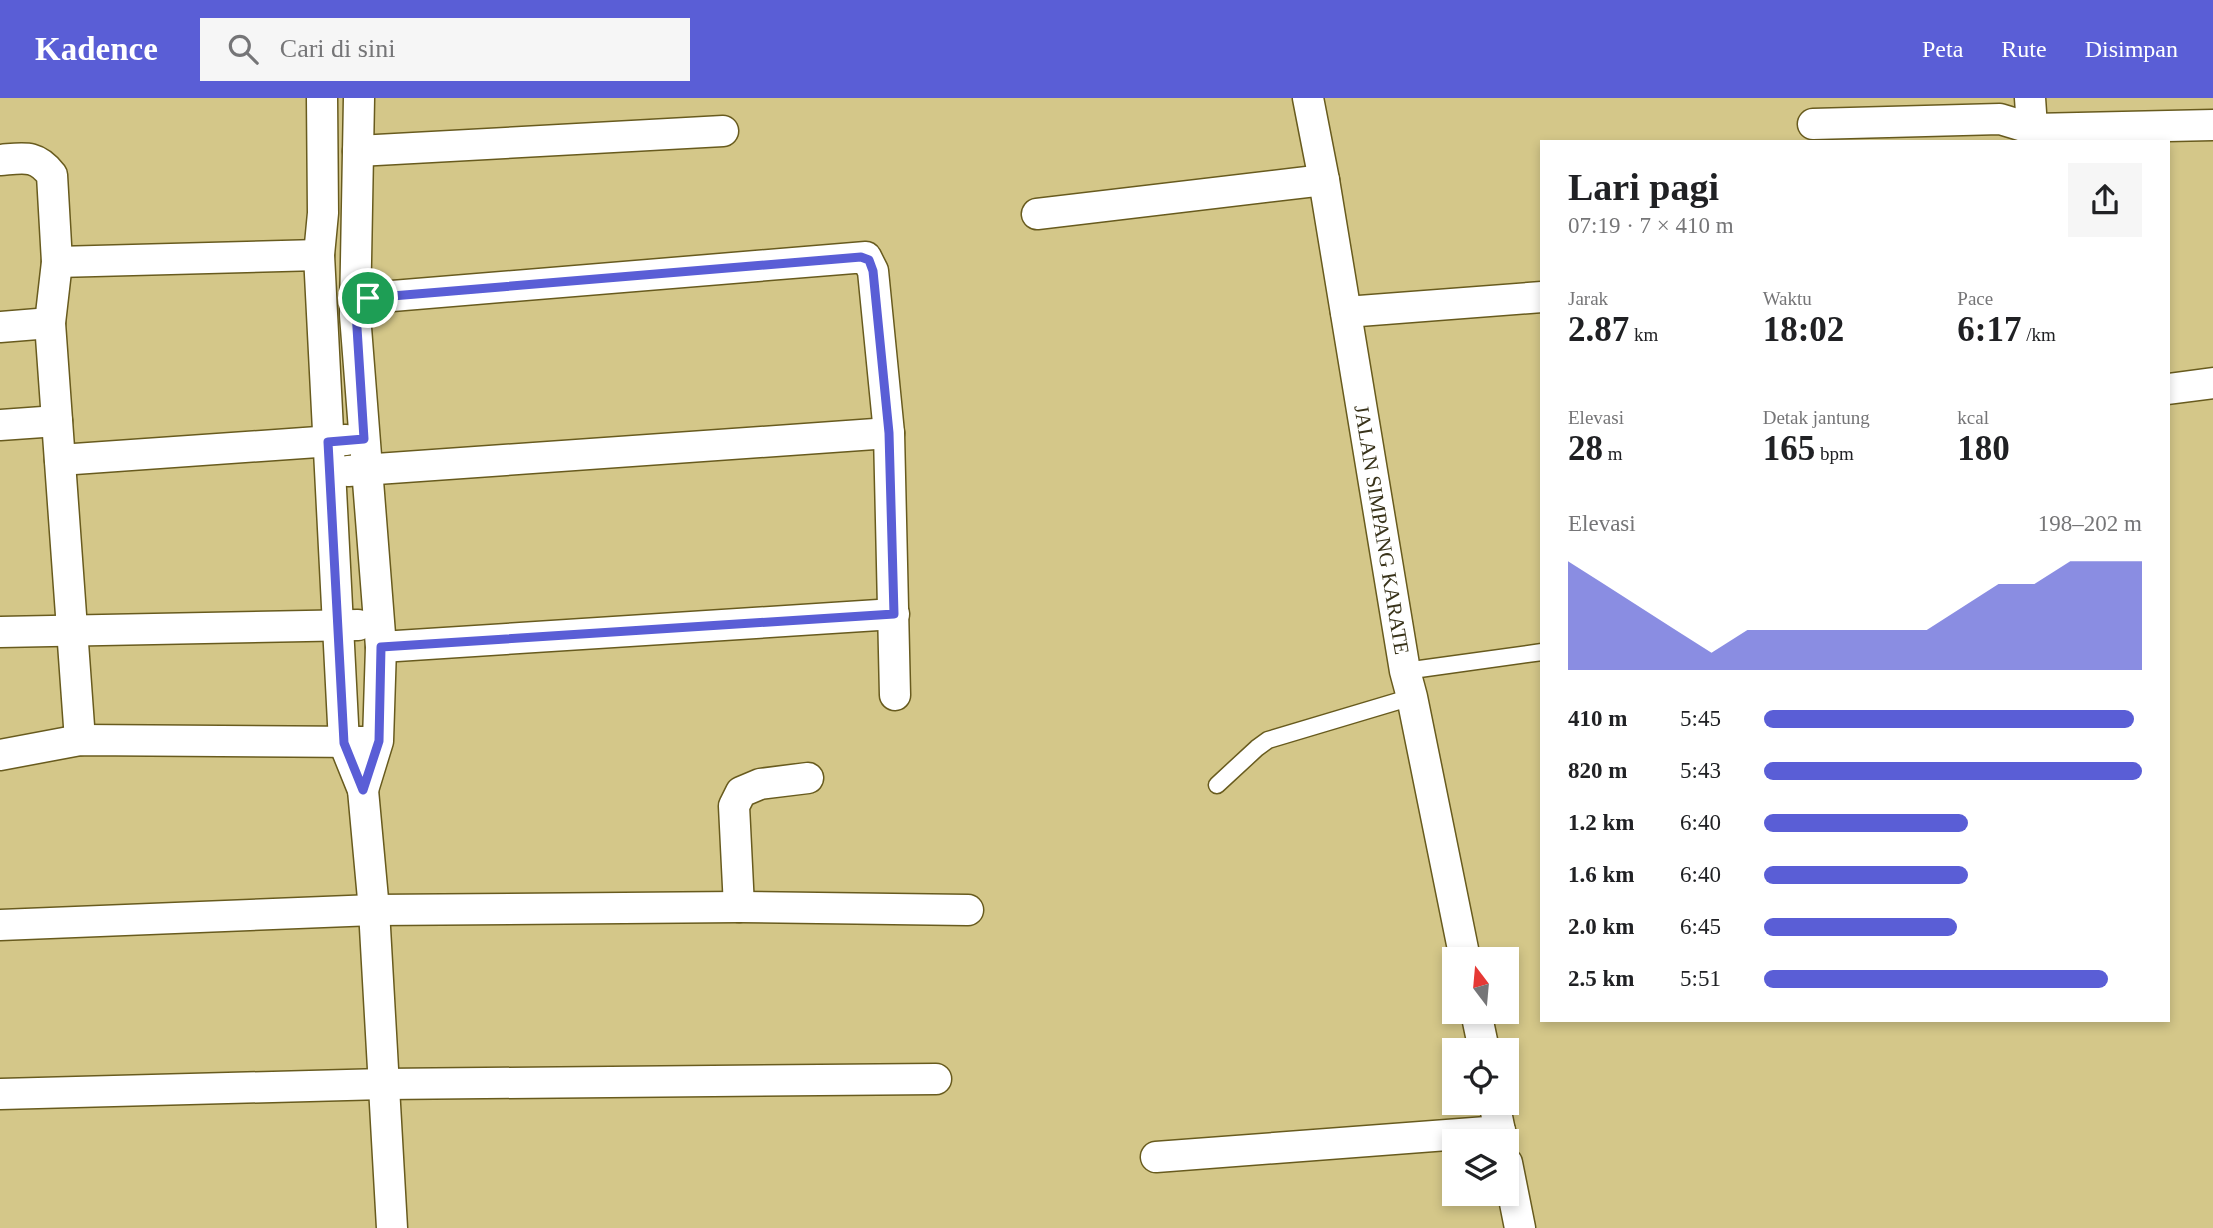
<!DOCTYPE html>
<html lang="id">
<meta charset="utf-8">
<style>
:root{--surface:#fff;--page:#f6f6f6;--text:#202124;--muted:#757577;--accent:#5a5ed6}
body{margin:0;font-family:Georgia,serif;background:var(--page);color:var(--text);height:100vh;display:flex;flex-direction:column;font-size:26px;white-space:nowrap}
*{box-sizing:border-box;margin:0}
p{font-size:23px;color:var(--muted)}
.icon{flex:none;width:38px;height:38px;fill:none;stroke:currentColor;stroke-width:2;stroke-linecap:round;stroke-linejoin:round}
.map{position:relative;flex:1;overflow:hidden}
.sheet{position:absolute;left:1540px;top:42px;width:630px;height:882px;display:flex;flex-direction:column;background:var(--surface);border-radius:0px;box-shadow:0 4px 10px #0003}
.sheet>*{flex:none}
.needle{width:46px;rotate:344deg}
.controls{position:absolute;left:1442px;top:849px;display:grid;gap:14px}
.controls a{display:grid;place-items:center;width:77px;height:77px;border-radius:0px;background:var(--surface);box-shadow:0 4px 10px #0003;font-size:35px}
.pin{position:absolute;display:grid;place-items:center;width:60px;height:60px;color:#fff;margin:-30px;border:4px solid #fff;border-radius:50%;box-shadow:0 2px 7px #0007}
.round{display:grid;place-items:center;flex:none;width:74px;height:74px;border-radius:0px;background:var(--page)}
.overview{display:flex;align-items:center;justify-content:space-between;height:119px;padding:0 28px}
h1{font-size:38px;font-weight:600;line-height:52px}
.metrics{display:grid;grid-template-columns:repeat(3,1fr);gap:10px;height:119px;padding:7px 28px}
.metrics div{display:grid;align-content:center}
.metrics b{font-size:35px;font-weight:600}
.metrics small{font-size:19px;font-weight:400}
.metrics p{font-size:19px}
.chart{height:196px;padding:14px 28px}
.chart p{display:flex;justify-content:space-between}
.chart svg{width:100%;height:126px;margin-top:7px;fill:var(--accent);opacity:.7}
ul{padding:0 28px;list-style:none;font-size:23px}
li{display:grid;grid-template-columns:112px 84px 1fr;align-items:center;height:52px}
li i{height:18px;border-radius:9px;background:var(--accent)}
header{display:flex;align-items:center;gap:42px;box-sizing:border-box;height:98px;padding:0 35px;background:var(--accent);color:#fff}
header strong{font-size:33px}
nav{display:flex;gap:38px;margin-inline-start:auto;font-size:24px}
.search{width:490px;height:63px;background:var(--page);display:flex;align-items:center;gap:18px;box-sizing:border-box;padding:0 24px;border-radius:0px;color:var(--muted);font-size:26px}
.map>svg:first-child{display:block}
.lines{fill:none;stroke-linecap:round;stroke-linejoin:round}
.lane-casing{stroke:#685b1e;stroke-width:19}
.street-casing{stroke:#685b1e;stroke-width:33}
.lane{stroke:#fff;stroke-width:16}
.street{stroke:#fff;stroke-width:30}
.route-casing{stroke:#fff;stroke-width:14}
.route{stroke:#5a5ed6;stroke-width:9}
.labels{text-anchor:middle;stroke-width:5;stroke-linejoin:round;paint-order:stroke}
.street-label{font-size:21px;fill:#383219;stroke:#ede7c8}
</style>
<header>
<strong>Kadence</strong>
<div class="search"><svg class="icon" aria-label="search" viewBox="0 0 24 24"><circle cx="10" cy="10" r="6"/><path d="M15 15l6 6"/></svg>Cari di sini</div>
<nav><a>Peta</a><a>Rute</a><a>Disimpan</a></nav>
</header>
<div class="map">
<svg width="2213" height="1130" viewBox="0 0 2213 1130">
<rect width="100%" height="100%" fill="#d4c789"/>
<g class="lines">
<g class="lane-casing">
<path id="lane" d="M1405,573L1542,554
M1217,687L1257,650L1268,642L1412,599"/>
</g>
<g class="street-casing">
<g id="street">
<path d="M322,0L323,115L319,157L344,645L363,692L374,812L392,1130"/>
<path d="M359,0L355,217L381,549L378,643L363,692"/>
<path id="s1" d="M1308,0L1324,82L1405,573L1412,599L1465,861"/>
<path d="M2030,0L2033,44"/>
<path d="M1813,26L2000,21L2033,31L2213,27"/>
<path d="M358,53L723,33"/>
<path d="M0,62C24,60 36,56 52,77L57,164L50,225L80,642"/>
<path d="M1037,116L1324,82"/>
<path d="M57,164L319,157"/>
<path d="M355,198L368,200L866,159L873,173L889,335L895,597"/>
<path d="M1346,214L1542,199"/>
<path d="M0,229L50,225"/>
<path d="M2168,291L2213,285"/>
<path d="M0,327L57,323"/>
<path d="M60,362L346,342"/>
<path d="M348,373L889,335"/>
<path d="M0,534L358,527"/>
<path d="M381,549L894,516"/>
<path d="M0,657L80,642L364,644"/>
<path d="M739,809L734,708L741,694L760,686L808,680"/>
<path d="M0,827L374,812L739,809L968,812"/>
<path d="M1476,914L1484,952"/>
<path d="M0,996L384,986L936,981"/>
<path d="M1494,1004L1502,1043"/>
<path d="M1156,1059L1500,1033"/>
<path d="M1507,1065L1520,1130"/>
</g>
</g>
<use href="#lane" class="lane"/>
<use href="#street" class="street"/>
</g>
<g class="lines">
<g class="route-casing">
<path id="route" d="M861,159L869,162L873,173L889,335L894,516L381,549L379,643L363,692L344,645L328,344L364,341L355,198L368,200Z"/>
</g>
<use href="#route" class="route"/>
</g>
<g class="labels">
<g class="street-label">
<text dy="7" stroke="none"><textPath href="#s1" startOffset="438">JALAN SIMPANG KARATE</textPath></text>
</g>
</g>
</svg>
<div class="controls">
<a><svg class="needle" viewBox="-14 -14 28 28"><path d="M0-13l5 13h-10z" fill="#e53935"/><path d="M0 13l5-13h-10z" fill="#757577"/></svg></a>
<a><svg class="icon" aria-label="locate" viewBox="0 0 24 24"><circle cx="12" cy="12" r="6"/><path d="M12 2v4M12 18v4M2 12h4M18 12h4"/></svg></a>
<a><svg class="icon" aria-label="layers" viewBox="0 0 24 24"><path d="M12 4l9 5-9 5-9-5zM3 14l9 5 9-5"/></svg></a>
</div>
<div class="pin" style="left:368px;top:200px;background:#1e9e55"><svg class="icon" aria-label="arrive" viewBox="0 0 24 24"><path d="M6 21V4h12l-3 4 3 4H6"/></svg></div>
<section class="sheet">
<div class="overview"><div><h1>Lari pagi</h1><p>07:19 · 7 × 410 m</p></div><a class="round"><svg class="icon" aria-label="share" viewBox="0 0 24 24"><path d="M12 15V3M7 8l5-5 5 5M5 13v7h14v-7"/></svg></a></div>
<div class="metrics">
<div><p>Jarak</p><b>2.87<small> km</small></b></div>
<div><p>Waktu</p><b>18:02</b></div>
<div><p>Pace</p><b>6:17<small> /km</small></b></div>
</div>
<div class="metrics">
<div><p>Elevasi</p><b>28<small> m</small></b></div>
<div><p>Detak jantung</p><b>165<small> bpm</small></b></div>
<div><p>kcal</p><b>180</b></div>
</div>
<div class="chart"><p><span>Elevasi</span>198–202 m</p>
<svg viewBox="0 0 160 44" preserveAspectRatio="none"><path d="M0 44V6L10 14L20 22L30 30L40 38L50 30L60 30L70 30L80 30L90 30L100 30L110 22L120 14L130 14L140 6L150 6L160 6V44z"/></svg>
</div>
<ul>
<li><b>410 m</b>5:45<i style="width:98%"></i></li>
<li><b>820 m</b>5:43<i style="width:100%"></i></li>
<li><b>1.2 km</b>6:40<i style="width:54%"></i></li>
<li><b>1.6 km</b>6:40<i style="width:54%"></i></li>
<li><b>2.0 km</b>6:45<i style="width:51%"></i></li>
<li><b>2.5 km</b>5:51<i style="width:91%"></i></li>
</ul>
</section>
</div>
